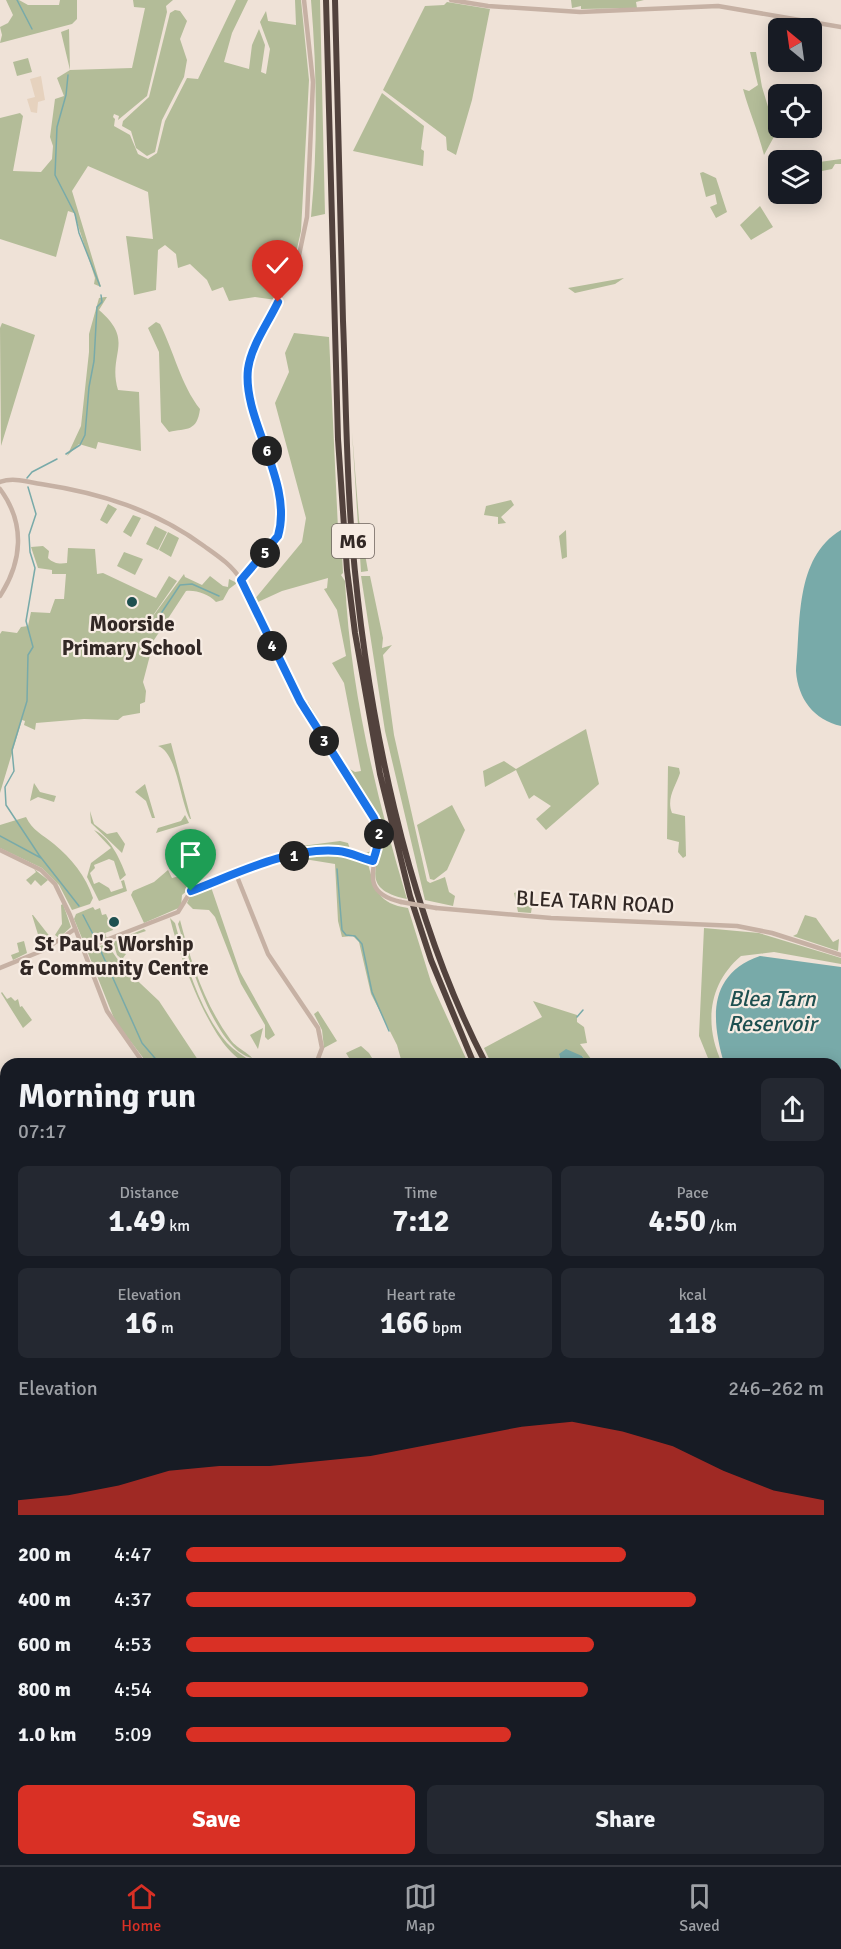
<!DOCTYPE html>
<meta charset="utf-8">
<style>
:root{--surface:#171b24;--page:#242831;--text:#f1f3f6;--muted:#9ea1a6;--line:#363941;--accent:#d93025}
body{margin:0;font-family:Signika,sans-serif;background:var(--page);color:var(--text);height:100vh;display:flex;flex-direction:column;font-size:22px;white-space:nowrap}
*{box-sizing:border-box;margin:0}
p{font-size:20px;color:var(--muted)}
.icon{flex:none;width:33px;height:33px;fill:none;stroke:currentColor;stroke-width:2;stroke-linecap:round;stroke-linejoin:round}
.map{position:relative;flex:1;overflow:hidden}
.panel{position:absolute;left:0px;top:1058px;width:842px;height:808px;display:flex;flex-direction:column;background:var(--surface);border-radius:18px 18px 0 0;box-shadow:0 3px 15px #0003}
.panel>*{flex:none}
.needle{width:39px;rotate:331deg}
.buttons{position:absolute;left:768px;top:18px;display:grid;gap:12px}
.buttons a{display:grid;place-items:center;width:54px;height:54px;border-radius:9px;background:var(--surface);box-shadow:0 3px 15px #0003;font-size:30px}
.pin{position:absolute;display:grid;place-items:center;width:51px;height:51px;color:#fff;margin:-62px -26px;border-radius:50% 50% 50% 0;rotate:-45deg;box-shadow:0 0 6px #0007}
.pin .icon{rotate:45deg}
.km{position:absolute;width:30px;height:30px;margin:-15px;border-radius:50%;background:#222;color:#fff;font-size:16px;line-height:30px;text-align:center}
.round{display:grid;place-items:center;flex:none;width:63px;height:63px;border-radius:9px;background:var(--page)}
.summary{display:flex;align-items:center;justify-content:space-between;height:102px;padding:0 18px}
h1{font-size:33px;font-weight:700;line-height:45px}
.figures{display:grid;grid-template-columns:repeat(3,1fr);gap:9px;height:102px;padding:6px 18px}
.figures div{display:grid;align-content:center;border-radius:9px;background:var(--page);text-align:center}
.figures b{font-size:30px;font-weight:700}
.figures small{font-size:16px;font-weight:400}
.figures p{font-size:16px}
.chart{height:168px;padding:12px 18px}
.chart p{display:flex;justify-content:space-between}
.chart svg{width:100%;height:108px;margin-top:6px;fill:var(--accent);opacity:.7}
.primary-button{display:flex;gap:12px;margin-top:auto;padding:12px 18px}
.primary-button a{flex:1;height:69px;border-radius:9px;background:var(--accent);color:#fff;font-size:24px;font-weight:700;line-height:69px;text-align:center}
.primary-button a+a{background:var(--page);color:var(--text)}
ul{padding:0 18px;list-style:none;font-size:20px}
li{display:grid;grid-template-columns:96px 72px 1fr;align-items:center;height:45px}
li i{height:15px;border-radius:8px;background:var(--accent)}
.tabs{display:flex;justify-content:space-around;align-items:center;height:84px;border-top:2px solid var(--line);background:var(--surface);font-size:16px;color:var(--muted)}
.tabs a{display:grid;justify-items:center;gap:3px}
.tabs .on{color:var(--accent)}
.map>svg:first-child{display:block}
.green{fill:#b3bc98}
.plaza{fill:#e6d2be}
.water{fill:#78aaa9}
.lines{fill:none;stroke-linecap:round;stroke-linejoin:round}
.stream{stroke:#78aaa9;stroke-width:1.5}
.minor{stroke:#c6b1a4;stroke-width:4.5}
.major{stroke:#735e57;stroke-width:5}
.highway{stroke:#52423d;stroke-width:6}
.rail-casing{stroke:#322825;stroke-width:4}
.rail{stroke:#f7ece3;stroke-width:1.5;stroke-dasharray:4.5;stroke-linecap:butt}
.minor-bridge{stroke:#c6b1a4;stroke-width:4.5}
.route-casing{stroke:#fff;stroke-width:12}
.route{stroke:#1a73e8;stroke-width:8}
.poi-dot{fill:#1e5050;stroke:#f7ece3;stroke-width:2}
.labels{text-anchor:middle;stroke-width:4.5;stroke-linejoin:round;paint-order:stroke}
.shield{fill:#f7ece3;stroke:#6d635e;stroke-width:1.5}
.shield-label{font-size:20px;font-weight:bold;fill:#322825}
.poi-label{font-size:21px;font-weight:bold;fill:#322825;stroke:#f7ece3}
.street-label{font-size:21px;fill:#322825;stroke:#f7ece3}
.water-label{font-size:22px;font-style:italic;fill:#1e5050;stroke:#f7ece3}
</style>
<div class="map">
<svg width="841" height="1865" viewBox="0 0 841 1865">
<rect width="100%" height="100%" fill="#efe2d7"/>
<path class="green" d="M6,0H19L28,5H59L60,0H77V19L72,24L0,43L2,35L0,27L8,23L13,15Z
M133,0H173L166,6L167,12L147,96L118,120L119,116L114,114L113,117L115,119L114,126L130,135L138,154L148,159L157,153L165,121L187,78L198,79L236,0H248L232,33L224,62L249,69L252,45L259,29L265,45L261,72L266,74L270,49L260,22L266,11L268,21L296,25L295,0H301L309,80L301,231L294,262L276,300L255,297L229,301L223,287L212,291L207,280L190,264L178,268L176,254L165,245L158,250L156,290L134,295L126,236L153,239L148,192L88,166L72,191L101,287L94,284L95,278L74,213L68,211L56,257L0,239V118L20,113L23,116L13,171L41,172L52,159L53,146L50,137L55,99L64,96L57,78L70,70L61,32L69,29L70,70L132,68L145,8L134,7Z
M311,0H320L325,214L311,217C318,144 317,73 311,0Z
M571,0H644L636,2L637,8L581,9V6L572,8Z
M447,2L490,9L472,100L456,155L447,150L446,137L383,90L425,6L444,5Z
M175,10L180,11L187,21L180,39L187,60L184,77L162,120L155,152L147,156L136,148L131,131L122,126L123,121L149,97L170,13Z
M750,52H756L762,87L776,133L764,155C758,131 749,111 743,89L749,91L758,85Z
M28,58L32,72L17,76L13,62Z
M382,93L424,126L421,149L424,151L423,166L353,151Z
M841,159V164H835L832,169L817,172L812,170V163Z
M703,172L716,178L727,212L716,218L710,207L717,204L715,194L706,197L700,173Z
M760,206L773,227L751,240L740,225Z
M624,278L615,284L575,293L568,288Z
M105,297H107L99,310C136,342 107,353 118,390L139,392L141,451L98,442L96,449L79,444L67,456L81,426L89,352V334L99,298Z
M271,309L246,368H244L246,355L268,310Z
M156,322L160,324C174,352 181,385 200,409C197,432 187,428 169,432L161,422L159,352L148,328Z
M2,323L35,335L1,446L0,328Z
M294,333L329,337L339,550L342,554L343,573L341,575L345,581C350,689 376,796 407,899C352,888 386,858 382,827L304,702H308L348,768L355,772L361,771L344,683L332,663L346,656L337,610L324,589L327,588L328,578L282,591L258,602L254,600L302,542L306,518L275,403L289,372L285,353Z
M352,432L359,520L368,571L361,572Z
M511,500L514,505L501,517L506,523L498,524V517L484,515L486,506Z
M108,504L117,509L107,524L100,520Z
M133,515L141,518L131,537L123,532Z
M155,526L167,532L158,550L146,544Z
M566,530L567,557L562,559L559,536Z
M168,532L179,538L171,557L159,550Z
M43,546L49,551L48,558C54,564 60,564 67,563L68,548L95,549L97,574L103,573L156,598L169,576L177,581L145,627L184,574L185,577L202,585L210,576L223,586L228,587L229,579L237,583L229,589L223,600L216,602C208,594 197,590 186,591L154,640L143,682L146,691L145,702L140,704V713L123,716L118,720L84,719L36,723L35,730L24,725L25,721L22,720L0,793V634L2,631L17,633L21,627L28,626L31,612L50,613L55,599H64L66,574H52V570L38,568L31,547Z
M124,552L143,559L135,575L117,566Z
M361,576H370L383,638L382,648L392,645L383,655L394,735L427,881L430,883L445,877L449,892L455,896L453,906L425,900L385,731Z
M586,729L599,784L546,830L536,819L551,806L534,795L529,799L516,770L485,787L483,771L504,761L516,769Z
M171,743L191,819H190C180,801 177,752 158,746Z
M668,766L679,768L680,773C676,786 666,798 672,813L685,816L686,856L683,858L678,852L679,842L667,839Z
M34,783L40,792L56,796L54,802L38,797L30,801Z
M145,784L155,818H152L146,801L135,792Z
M452,805L465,830L447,870L434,880L430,879L417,825Z
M90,811L94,824L107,834L117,832L125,844L122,853L91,823Z
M185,815L189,823L156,833L158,828L181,821Z
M26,817C32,830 43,835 54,844C71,858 86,876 93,898L90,904L72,910L59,885L42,868L0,848V825Z
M94,830C110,837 120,859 126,875L120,880L114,861L109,859L94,865L95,868L90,873L94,884L99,882L109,888L111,892L123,888L121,881L124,880L127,891L99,901L87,877L91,863L111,848Z
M340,841L348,843L350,849L366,853L371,851V856L363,857L340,848L304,851L302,846Z
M332,854L368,864C375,889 378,904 408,908L431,982L468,1063H402L397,1045L371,994L359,942L353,936L342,937L338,921L335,864L298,858Z
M34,869L48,880L41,886L35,880L31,885L26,880L36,872Z
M168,870L172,878L184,875L189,889L182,895L181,907L144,923L131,895L133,891L154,882Z
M211,887L240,972L275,1035L268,1040L265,1037V1025L241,984L215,917L209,910L193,909L187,903L191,894Z
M526,889L533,900L531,913L518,912L514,893Z
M63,904L71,927L59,938L55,935L62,924L61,905Z
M93,907L95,910L100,908L102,915L106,914L113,930L105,933L107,939L88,946L84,943L74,919L76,914Z
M32,915H33L51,938L40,941Z
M805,915L816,918L833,942L839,939L838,951L793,936L797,934Z
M170,918L175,923C186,963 199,1010 227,1043C234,1051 245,1056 252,1063C216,1064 177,949 170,918Z
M180,920C191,962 204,1003 230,1039C235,1047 250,1054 252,1058C215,1050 188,957 178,924Z
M704,928L759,933L841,958V964L774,952L741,956C708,984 704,1025 722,1063H710L699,1036Z
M144,929L146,931L125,938L124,953L126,954L123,958L133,966L132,968L117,955L113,942Z
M24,941L27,953L13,960L11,955L19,952L17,943Z
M104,944L109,947L123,967L159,1001L200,1063H147L115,1021L88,953Z
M2,992L7,999L11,997L15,1001L18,999L20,1007L22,1006L32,1020L23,1028L1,993Z
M533,1001L577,1015V1022L584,1027L587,1043L580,1044L594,1063H587L582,1056L559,1054L561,1063H491L484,1048L542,1017Z
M318,1011L337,1041L324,1048L322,1030L314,1014Z
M263,1028L258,1049L250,1035Z
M361,1046L369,1053L375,1063H352L346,1053Z
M841,1116V1200L836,1203V1125Z
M841,1384V1515L836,1507V1391Z
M6,1385V1477L0,1465V1387Z
M0,1488L6,1489V1521L0,1516Z
M836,1605L841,1613V1661L836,1652Z
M537,1860H584L588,1865H541Z
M587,1860H658L661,1865H591Z"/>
<path class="plaza" d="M41,76L45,100L38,102L37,113L31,112L27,99L35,97L30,79Z"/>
<path class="water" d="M841,530V726C814,720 798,699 796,671C801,624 794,558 841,530Z
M760,956L841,967V1100L836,1109V1064L724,1063C711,1019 708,974 760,956Z
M566,1049L582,1056L587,1063H561L559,1054Z"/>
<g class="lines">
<path class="stream" d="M17,0L32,29
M68,75L66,95L57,127L55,175L75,214L79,233L100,286
M66,454L80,445L85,435L89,387L94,361L97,307L102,302L101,295
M27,478L32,472L57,459
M28,487L36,514L29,535L30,552L35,568L26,621L33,647L28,655L27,701L12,750L14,771L5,787L6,805L39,855L79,906
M158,618L180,585L192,584L219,596
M0,836L41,858
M337,869L342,930L346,935L355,936L362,944L372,992L389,1031
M83,915L96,940
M99,947L142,1043L160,1064
M577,1017L583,1010
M0,1543L6,1537
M482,1860L486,1865"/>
<path class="minor" d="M451,0L488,6L580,12L718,6L841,27
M0,482C13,477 28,482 41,484C100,493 155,510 204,546C218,556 232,565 241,580L300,701L377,824C388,853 348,890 401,902
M0,489C26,524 22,562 0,596
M241,580L278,536L282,505L247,380L252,355L298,260L307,217L313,82L304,0
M0,850L41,870L55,884L70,915L107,1011L144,1064
M236,874L268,954L318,1028L322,1048L316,1064
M436,908L551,918L737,926L772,933L841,955
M83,949L178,912L191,891L260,863L335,851L373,861
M0,968L44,950L75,929
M303,1860L307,1865"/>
<path class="major" d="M0,1085L6,1094
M461,1860L465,1865
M469,1860L473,1865"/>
<path class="highway" d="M326,0L338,439L347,570L355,633L380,774L410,896L431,960L474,1064
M335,0C337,107 340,214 343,321C346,394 346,466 352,539C366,710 406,911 486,1064
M836,1577L841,1585
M836,1595L841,1603"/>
<g class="rail-casing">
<path id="rail" d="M0,1285L6,1294
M440,1860L444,1865"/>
</g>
<use href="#rail" class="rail"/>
<path class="minor-bridge" d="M401,902L436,908"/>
</g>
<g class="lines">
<g class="route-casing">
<path id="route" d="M191,891C236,874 288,847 338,851C350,852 361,858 373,861C378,846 382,834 374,818L300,701L241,580L278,536C294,482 242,420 248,369C251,346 268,323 278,302"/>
</g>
<use href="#route" class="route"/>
</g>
<g class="poi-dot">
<circle cx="132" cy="602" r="6"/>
<circle cx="114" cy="922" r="6"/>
</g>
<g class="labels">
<rect class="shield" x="332" y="524" width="42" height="34" rx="4.5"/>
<g class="shield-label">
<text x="353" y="548">M6</text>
</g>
<g class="poi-label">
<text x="132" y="631">Moorside<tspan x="132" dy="24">Primary School</tspan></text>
<text x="114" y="951">St Paul's Worship<tspan x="114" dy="24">&amp; Community Centre</tspan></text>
</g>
<g class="street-label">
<text transform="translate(595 902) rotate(3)" y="7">BLEA TARN ROAD</text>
</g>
<g class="water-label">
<text x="772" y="1006">Blea Tarn<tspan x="772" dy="25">Reservoir</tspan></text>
</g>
</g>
</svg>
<div class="buttons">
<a><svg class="needle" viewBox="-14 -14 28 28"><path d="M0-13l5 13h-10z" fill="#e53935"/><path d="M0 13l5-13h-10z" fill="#9ea1a6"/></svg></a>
<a><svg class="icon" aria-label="locate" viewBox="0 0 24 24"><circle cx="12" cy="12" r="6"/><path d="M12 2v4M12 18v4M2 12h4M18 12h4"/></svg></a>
<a><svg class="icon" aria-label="layers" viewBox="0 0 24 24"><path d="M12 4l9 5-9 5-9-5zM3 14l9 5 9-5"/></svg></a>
</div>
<div class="pin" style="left:191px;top:891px;background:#1e9e55"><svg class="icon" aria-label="arrive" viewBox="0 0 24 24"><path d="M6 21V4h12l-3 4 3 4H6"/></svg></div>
<div class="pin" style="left:278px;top:302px;background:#d93025"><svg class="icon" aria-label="check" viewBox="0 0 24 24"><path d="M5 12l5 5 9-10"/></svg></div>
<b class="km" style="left:294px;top:856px">1</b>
<b class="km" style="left:379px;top:834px">2</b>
<b class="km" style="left:324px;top:741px">3</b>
<b class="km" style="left:272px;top:646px">4</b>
<b class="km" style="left:265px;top:553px">5</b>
<b class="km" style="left:267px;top:451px">6</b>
<section class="panel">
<div class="summary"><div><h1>Morning run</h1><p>07:17</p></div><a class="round"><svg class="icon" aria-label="share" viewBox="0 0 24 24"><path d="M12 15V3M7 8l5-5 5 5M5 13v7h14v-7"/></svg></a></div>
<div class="figures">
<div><p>Distance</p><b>1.49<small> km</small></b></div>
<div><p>Time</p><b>7:12</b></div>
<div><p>Pace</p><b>4:50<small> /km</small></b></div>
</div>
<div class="figures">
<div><p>Elevation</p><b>16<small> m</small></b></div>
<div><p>Heart rate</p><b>166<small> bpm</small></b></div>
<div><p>kcal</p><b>118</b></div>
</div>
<div class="chart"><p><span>Elevation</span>246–262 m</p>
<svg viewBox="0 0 160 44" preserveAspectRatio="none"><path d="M0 44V38L10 36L20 32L30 26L40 24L50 24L60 22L70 20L80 16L90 12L100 8L110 6L120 10L130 16L140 26L150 34L160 38V44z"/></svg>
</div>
<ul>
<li><b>200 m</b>4:47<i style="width:69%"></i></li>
<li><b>400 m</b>4:37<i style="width:80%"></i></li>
<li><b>600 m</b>4:53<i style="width:64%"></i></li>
<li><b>800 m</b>4:54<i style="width:63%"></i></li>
<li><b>1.0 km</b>5:09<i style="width:51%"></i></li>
</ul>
<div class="primary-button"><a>Save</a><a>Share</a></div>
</section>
</div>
<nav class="tabs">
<a class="on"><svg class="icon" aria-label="home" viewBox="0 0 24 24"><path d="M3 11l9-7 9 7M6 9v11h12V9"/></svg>Home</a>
<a><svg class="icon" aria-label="map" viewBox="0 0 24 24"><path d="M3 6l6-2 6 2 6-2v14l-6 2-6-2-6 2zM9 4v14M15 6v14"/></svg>Map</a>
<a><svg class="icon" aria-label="saved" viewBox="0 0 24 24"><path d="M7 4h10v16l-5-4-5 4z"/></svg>Saved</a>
</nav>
